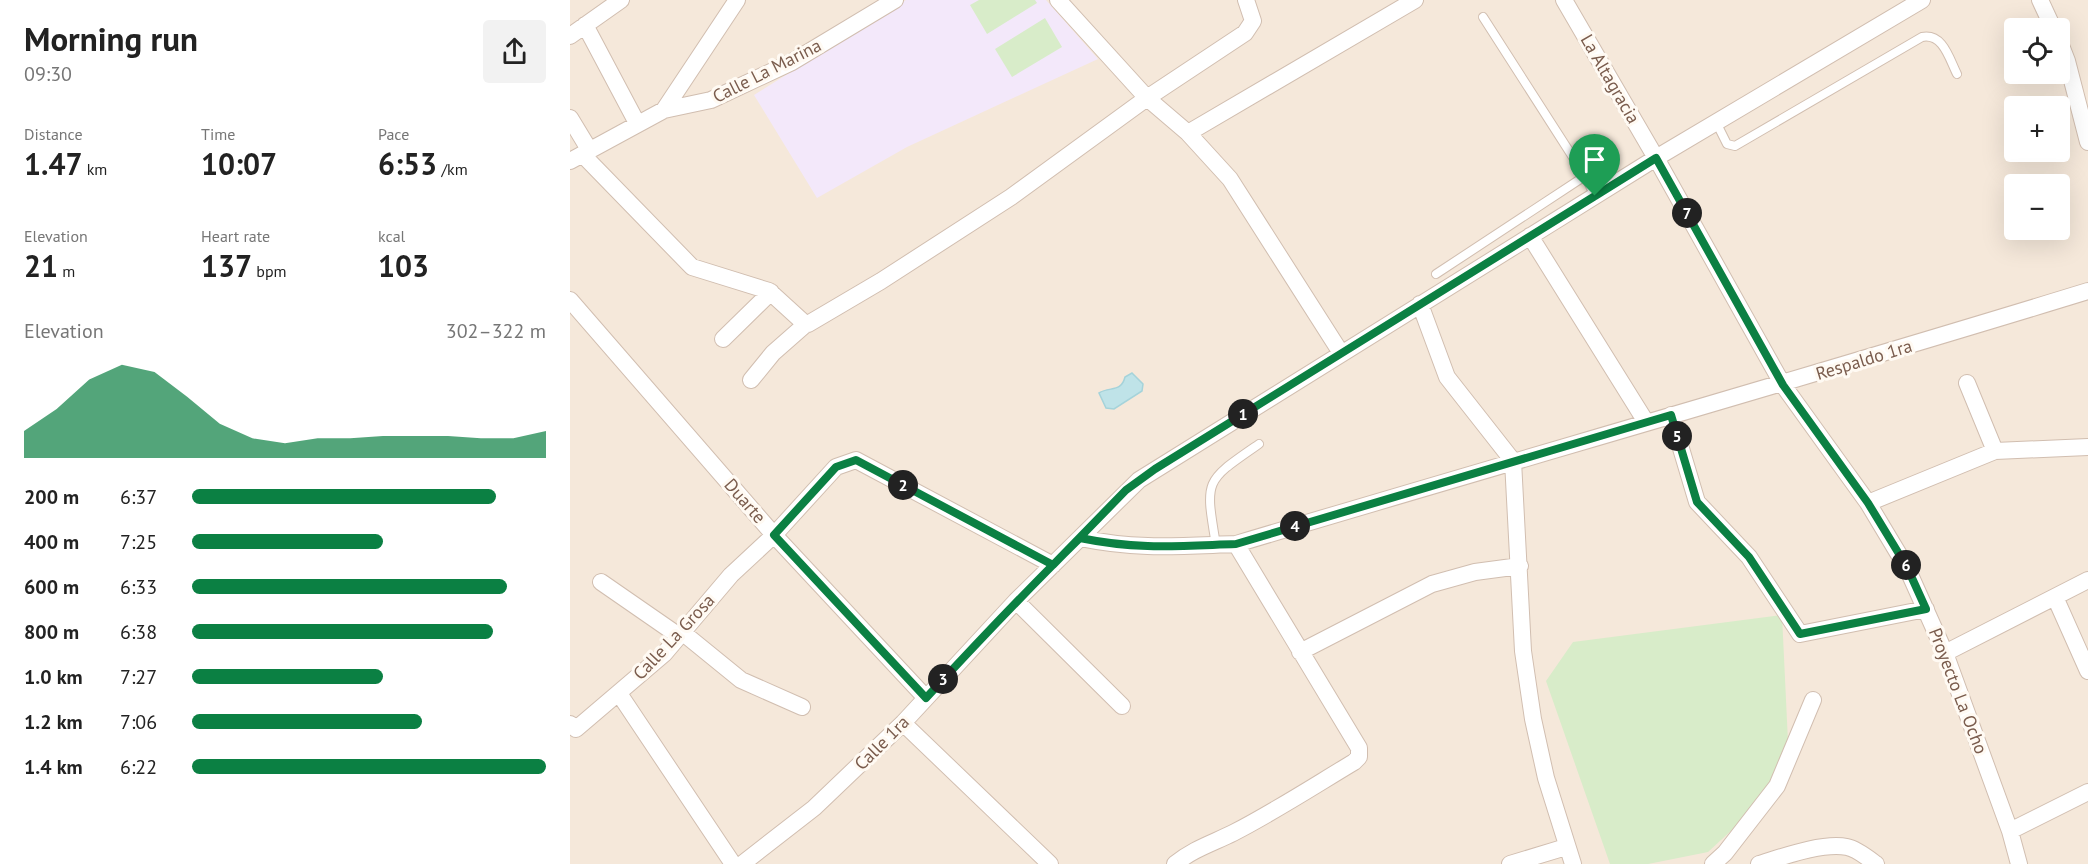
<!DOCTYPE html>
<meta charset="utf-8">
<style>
:root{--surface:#fff;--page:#f2f2f2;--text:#222;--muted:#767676;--accent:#0b8043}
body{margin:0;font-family:"PT Sans",sans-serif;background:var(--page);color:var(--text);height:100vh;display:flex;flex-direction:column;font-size:22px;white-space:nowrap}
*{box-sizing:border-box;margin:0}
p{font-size:20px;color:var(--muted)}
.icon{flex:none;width:33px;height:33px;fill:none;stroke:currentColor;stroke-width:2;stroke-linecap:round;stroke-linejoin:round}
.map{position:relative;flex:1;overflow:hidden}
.details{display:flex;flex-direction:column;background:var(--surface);width:570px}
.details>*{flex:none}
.fabs{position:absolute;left:1434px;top:18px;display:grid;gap:12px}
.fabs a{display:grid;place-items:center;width:66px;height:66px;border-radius:6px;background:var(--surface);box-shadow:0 6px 24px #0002;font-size:30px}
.pin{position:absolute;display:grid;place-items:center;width:51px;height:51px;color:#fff;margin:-62px -26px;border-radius:50% 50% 50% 0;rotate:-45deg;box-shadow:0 0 6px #0007}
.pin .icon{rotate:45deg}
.km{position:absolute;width:30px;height:30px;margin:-15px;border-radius:50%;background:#222;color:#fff;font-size:16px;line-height:30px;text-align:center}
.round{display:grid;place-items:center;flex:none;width:63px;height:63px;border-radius:6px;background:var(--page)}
.overview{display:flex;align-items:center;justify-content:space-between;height:102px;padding:0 24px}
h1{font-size:33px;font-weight:600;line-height:45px}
.metrics{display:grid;grid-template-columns:repeat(3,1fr);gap:9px;height:102px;padding:6px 24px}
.metrics div{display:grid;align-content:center}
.metrics b{font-size:30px;font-weight:600}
.metrics small{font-size:16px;font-weight:400}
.metrics p{font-size:16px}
.chart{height:168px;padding:12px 24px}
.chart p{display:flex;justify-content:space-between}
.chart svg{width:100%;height:108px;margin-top:6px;fill:var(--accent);opacity:.7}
ul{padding:0 24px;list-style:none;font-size:20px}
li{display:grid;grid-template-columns:96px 72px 1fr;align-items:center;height:45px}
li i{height:15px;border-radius:8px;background:var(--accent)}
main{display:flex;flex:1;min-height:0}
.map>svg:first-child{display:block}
.residential{fill:#f5e8da;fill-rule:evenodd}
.education{fill:#f3e8fa}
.green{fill:#d8ecc9}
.water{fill:#bfe3e8;stroke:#a5d3da;stroke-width:1.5}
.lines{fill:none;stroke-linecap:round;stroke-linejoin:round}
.service-casing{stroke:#d1beb0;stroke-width:10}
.minor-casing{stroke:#d1beb0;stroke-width:18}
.service{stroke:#fff;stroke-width:8}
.minor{stroke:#fff;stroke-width:16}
.route-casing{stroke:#fff;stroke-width:12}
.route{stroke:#0b8043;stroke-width:8}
.labels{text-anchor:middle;stroke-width:6;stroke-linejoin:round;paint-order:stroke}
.street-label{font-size:18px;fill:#7a5c4d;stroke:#fffaf3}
</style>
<main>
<section class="details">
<div class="overview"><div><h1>Morning run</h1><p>09:30</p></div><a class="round"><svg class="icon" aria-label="share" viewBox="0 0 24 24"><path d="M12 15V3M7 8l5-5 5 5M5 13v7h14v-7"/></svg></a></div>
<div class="metrics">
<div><p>Distance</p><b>1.47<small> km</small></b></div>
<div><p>Time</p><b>10:07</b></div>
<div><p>Pace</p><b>6:53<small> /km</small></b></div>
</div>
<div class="metrics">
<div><p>Elevation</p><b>21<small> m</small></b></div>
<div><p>Heart rate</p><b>137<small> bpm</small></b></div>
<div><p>kcal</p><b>103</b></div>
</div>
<div class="chart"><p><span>Elevation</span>302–322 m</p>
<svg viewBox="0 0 160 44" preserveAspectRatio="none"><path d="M0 44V33L10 24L20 12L30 6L40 9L50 19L60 30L70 36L80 38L90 36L100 36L110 35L120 35L130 35L140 36L150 36L160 33V44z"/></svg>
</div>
<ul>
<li><b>200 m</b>6:37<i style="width:86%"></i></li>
<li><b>400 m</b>7:25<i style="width:54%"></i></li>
<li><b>600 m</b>6:33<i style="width:89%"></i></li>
<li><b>800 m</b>6:38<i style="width:85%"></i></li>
<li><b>1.0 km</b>7:27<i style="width:54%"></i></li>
<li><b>1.2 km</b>7:06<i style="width:65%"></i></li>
<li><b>1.4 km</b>6:22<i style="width:100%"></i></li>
</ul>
</section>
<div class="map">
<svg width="1518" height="864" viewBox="0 0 1518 864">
<rect width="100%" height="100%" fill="#fdf6ec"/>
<path class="residential" d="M0,0H1518V864H0ZM1444,28H1490V74H1444ZM1444,106H1490V152H1444ZM1444,184H1490V230H1444Z"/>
<path class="education" d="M336,0H476L528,59L337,147L247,198L184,95Z"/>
<path class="green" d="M409,0H465L467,3L417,34L400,5Z
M475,18L492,47L442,77L425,49Z
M1212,615L1218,742L1189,805L1138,852L1078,864H1040L976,681L1003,642Z"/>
<path class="water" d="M562,373L573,384L572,391L544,409L536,408L529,393C540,386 551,393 555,377Z"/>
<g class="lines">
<g class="service-casing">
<path id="service" d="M1146,122L1157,144L1165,146L1352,37C1373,33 1379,58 1387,74
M1015,176L1025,196
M866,274L1015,176L913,17
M646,545C635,479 634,482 689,444"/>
</g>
<g class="minor-casing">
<path id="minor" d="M488,0L577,98L618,133L660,179L771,353
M994,0L1086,158L1213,385L1298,503L1337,568L1375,653L1440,831L1449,864
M1470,0L1483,28
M15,25L67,123
M0,36L51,0
M1490,43L1497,61L1518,142
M94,110L167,0
M0,118L20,151
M618,133L845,0
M13,155L122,267L199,291L233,322L238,324L311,281L441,197L577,98L675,33L683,21L676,0
M0,161L94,110L141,100L222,62L325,0
M960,236L1076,422
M0,300L204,535L356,698
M850,304L877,377L943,461L953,651L963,719L976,778L1003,864
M153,339L201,292
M181,380L203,353L236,324
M1397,383L1425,451
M1101,415L1127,502L1179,557L1230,634L1356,609
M1298,503L1425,451L1518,447
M510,538C568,550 608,546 666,544C950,459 1235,378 1518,291
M31,582L109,636
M1485,597L1518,671
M446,601L552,706
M112,632L171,680L232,707
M730,652L862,584L905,572L950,566
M1375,653L1518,580
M50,695L163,864
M333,723L480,864
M0,724L6,729L94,654L161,575L204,535L266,467L286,460L483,565
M1440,831L1518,792
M172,864L244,808L333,723L446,601L569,480L1086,158L1352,0
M605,864C623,849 643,843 663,833C704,812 744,786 784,762L789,757V748L666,544
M940,864L996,847
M1143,864L1155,853L1207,786L1243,700
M1189,864C1212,857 1253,842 1277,847C1287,849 1298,858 1306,864"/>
</g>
<use href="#service" class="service"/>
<use href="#minor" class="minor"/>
</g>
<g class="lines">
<g class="route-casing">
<path id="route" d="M1025,196L585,469L556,490L483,565L286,460L266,467L204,535L356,698C406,644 457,590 510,538C568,550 608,546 666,544L1101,415L1127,502L1179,557L1230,634L1356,609L1337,567L1298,503L1213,385L1086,158L1025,196"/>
</g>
<use href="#route" class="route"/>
</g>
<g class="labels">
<g class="street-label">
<text transform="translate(197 71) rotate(-27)" y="6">Calle La Marina</text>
<text transform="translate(1040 79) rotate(60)" y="6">La Altagracia</text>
<text transform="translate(1294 360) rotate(-17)" y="6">Respaldo 1ra</text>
<text transform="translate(175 501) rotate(49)" y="6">Duarte</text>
<text transform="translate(104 637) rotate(-47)" y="6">Calle La Grosa</text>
<text transform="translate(1388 691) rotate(69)" y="6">Proyecto La Ocho</text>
<text transform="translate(312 743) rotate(-45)" y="6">Calle 1ra</text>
</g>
</g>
</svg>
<div class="fabs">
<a><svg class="icon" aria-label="locate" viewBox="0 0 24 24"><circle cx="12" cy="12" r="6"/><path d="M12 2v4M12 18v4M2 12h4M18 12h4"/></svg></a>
<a>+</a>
<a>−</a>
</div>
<div class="pin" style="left:1025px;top:196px;background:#1e9e55"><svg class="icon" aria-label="arrive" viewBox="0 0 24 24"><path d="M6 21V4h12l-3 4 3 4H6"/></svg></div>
<b class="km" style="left:673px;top:414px">1</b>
<b class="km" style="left:333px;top:485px">2</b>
<b class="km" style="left:373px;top:679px">3</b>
<b class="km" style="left:725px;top:526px">4</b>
<b class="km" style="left:1107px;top:436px">5</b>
<b class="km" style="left:1336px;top:565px">6</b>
<b class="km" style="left:1117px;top:213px">7</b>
</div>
</main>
